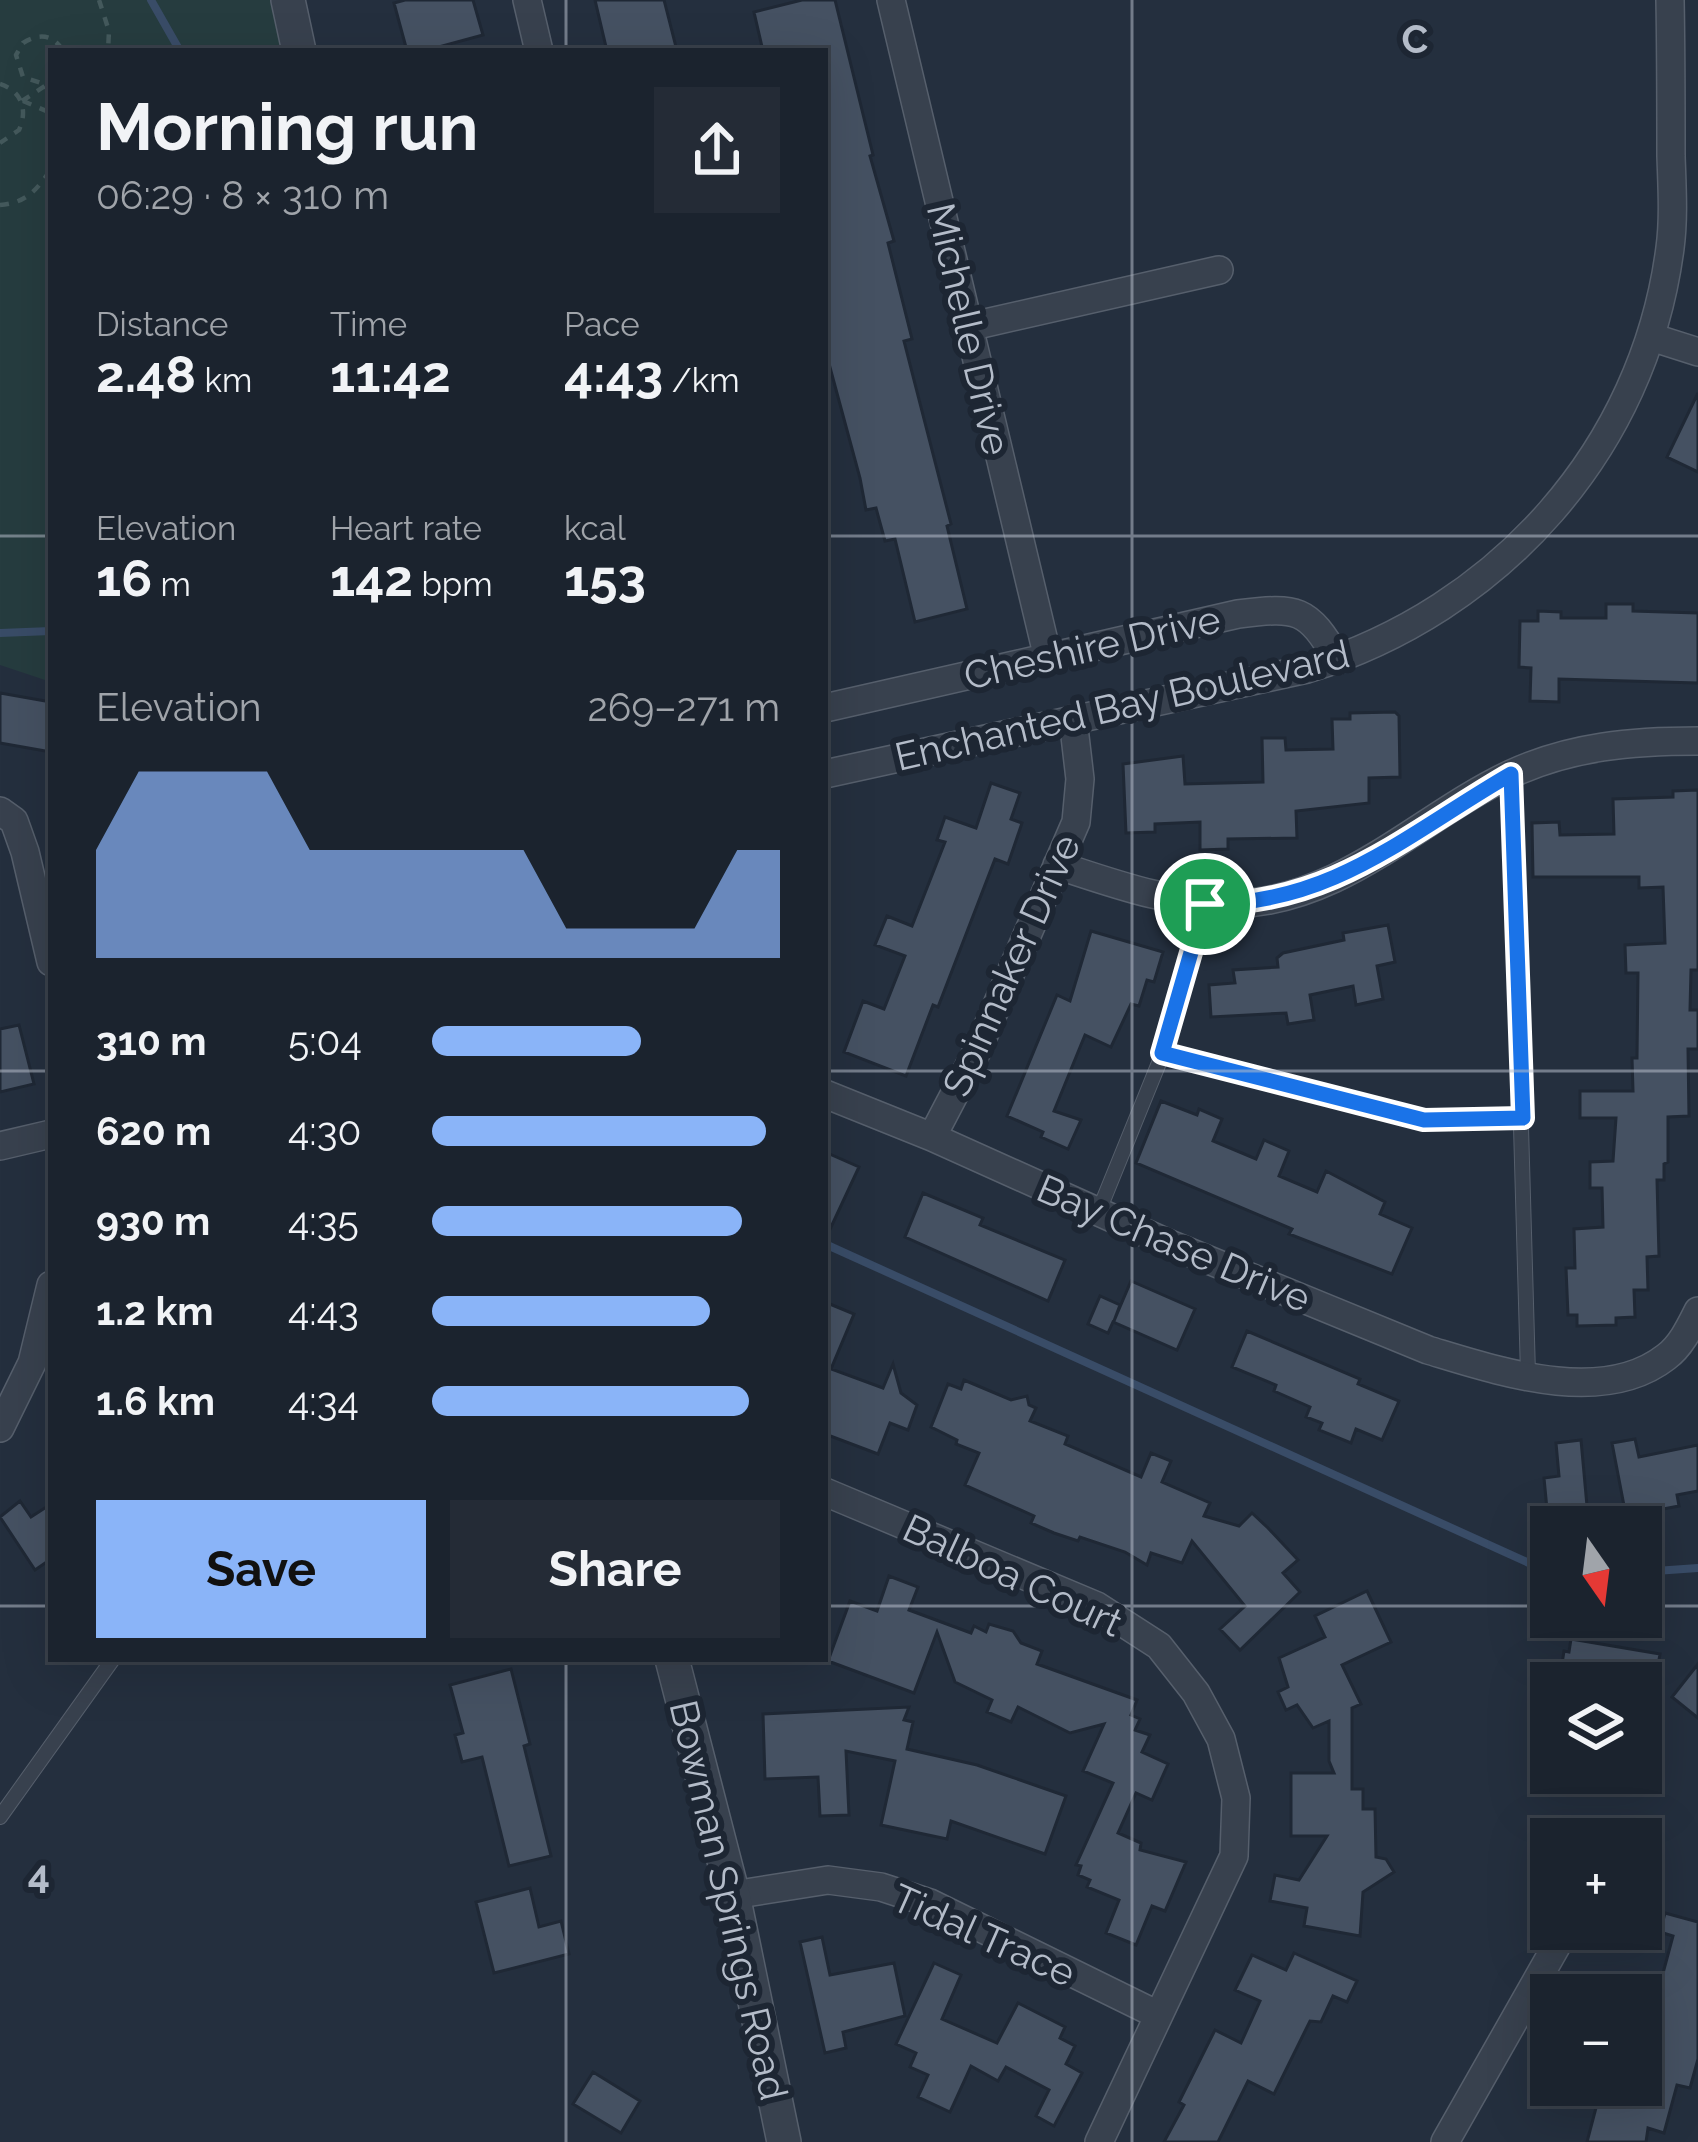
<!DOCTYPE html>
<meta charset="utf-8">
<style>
:root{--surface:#1b232e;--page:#242b36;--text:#f1f3f6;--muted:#a0a4aa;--line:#39404a;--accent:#8ab4f8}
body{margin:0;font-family:Raleway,sans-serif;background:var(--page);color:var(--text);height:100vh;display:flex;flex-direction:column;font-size:45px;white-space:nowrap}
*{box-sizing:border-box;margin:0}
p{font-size:39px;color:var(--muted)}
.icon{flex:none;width:66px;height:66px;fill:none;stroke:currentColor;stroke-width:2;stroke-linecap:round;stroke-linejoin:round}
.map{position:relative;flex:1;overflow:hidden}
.side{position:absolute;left:48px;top:48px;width:780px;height:1614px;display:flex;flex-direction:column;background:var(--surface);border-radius:0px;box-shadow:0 12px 48px #0002,0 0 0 3px var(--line)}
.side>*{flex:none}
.needle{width:78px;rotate:166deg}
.controls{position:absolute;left:1530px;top:1506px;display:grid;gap:24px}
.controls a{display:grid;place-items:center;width:132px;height:132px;border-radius:0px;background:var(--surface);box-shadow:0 12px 48px #0002,0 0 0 3px var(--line);font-size:60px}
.pin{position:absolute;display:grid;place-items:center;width:102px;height:102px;color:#fff;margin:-51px;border:6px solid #fff;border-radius:50%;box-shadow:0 3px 12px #0007}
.round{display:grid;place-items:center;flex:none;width:126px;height:126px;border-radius:0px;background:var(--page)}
.headline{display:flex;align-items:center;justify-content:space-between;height:204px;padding:0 48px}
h1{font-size:66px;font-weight:700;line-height:90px}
.metrics{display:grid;grid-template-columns:repeat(3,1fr);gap:18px;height:204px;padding:12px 48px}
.metrics div{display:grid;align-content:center}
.metrics b{font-size:51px;font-weight:700}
.metrics small{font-size:33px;font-weight:400}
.metrics p{font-size:33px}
.chart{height:336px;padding:24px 48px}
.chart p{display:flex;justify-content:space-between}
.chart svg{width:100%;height:216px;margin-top:12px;fill:var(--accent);opacity:.7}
.primary-button{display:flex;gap:24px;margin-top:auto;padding:24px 48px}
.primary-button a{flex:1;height:138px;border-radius:0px;background:var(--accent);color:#111;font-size:48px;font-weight:700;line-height:138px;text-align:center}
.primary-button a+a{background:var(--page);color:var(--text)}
ul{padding:0 48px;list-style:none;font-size:39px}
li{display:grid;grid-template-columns:192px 144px 1fr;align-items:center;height:90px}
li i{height:30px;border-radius:15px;background:var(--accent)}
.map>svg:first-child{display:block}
.green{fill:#263c3f}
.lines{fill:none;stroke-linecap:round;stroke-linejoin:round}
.stream{stroke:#394c67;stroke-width:8}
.building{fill:#455162;stroke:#1f2835;stroke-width:3}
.service-casing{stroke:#565f6c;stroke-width:16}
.minor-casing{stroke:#565f6c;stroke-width:30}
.tertiary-casing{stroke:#565f6c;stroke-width:36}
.path{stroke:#44595c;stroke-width:4.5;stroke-dasharray:9 9;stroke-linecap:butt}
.service{stroke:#38414e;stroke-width:14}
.minor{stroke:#38414e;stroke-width:27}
.tertiary{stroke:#38414e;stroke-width:33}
.route-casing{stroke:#fff;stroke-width:24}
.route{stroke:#1a73e8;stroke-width:15}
.grid{fill:none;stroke:#b4bcc9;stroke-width:3;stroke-opacity:0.55}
.labels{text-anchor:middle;stroke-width:12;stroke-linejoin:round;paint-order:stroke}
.street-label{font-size:39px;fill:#b4bcc9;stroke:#1d2633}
.grid-label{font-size:39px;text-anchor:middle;font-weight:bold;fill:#b4bcc9;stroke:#1d2633;stroke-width:12;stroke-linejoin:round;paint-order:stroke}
</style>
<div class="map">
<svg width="1698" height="2142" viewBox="0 0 1698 2142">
<rect width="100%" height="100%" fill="#242f3e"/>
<path class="green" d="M0,0H278L288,51H51V682L0,665Z"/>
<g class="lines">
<path class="stream" d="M151,0L180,51
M0,633L51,631
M825,1244L1551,1573
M1641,1572L1698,1568"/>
</g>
<path class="building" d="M405,0H473L483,35L424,51H407L394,3Z
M595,0H664L677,51H607Z
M802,0H835L873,155L870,156L894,241L888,243L912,339L904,341L951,524L947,526L967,609L915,622L895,539L885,541L876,508L866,510L860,478L828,360L825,361V51H763L754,12Z
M1698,393V472L1667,457Z
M1606,604H1633V611L1698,613V683L1559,679V702L1530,701L1531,668L1519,667L1520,621H1538V611L1561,612V618H1606Z
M0,693L51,702V752L0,743Z
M1395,712L1399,716L1400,777L1369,778V803L1296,811L1297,838L1228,839V849L1200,850V822L1155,824V832L1126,833L1123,764L1183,756L1185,784L1263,782L1262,738H1285L1286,750L1333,749L1332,719H1350V713Z
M991,783L1020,793L1011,819L1022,823L1008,864L995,859L938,1007L933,1005L906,1076L844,1052L863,1001L884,1009L905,956L875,945L887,916L912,926L945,842L937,840L945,817L976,828Z
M1698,790V970H1691L1690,1010H1698V1049H1688L1689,1116L1668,1117V1162L1664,1164V1180H1657L1659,1256L1647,1257L1648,1290H1634L1635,1317L1616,1318V1325L1577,1326V1315H1568L1566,1268H1575L1574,1229L1603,1227L1602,1188H1590V1162L1613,1161L1616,1118H1580V1091H1633L1632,1058H1637L1638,973H1626L1625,945L1665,943L1663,887L1639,888V877H1533L1532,823L1559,822L1560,835L1614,834L1613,799L1673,797V791Z
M1388,925L1395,962L1377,966L1383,999L1356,1005L1353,986L1310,995L1314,1020L1288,1024L1286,1013L1211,1017L1209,985L1235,983L1233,970L1278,967L1277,958L1283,953L1344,940L1343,933Z
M1091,931L1163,952L1154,982L1147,980L1139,1006L1131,1004L1111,1047L1085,1035L1054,1111L1081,1120L1068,1149L1041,1137L1043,1132L1007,1116L1057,995L1070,1001Z
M19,1025L34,1084L0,1092V1029Z
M1161,1101L1197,1115L1199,1109L1222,1119L1213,1141L1256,1159L1264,1140L1289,1151L1279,1176L1317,1192L1326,1171L1385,1202L1380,1214L1412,1228L1392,1274L1289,1234L1292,1229L1136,1163Z
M825,1152L859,1167L825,1240Z
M923,1193L983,1218L980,1225L1065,1260L1048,1301L905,1237Z
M1131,1281L1195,1309L1177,1350L1113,1322L1108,1333L1088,1324L1100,1296L1120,1305L1114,1321Z
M825,1302L854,1314L831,1369L883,1388L893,1364L901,1393L917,1405L908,1430L890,1423L878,1454L825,1434Z
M1247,1331L1360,1379L1358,1384L1399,1401L1382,1440L1356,1429L1351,1443L1319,1430L1322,1423L1306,1417L1310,1407L1274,1391L1276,1385L1232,1367Z
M964,1380L1011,1400L1027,1396L1029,1405L1036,1408L1030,1421L1068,1436L1065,1444L1141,1477L1151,1453L1171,1461L1162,1482L1210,1503L1204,1516L1239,1526L1252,1513L1268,1528L1298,1560L1283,1573L1300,1592L1240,1650L1220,1629L1245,1606L1192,1541L1182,1563L1151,1553L1147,1565L1125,1552L1080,1537L1078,1541L1054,1533L1031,1523L1034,1516L965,1485L979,1453L956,1444L957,1440L931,1427L948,1384L961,1389Z
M1635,1439L1639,1457L1698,1445V1491L1677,1495L1679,1506L1626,1516L1612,1443Z
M1581,1440L1588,1517L1548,1520L1544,1478L1559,1476L1556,1443Z
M20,1501L31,1517L51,1504V1559L35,1570L0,1517Z
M889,1576L918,1587L909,1610L971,1633L974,1626L986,1632L989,1624L1013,1631L1021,1643L1042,1651L1037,1664L1137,1700L1131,1715L1140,1719L1135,1730L1150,1735L1142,1752L1168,1764L1152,1800L1136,1793L1118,1833L1141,1843L1140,1850L1186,1862L1165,1911L1152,1906L1136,1945L1106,1933L1119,1900L1087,1887L1090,1880L1078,1875L1081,1866L1076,1865L1113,1783L1083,1771L1104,1724L1070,1733L1018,1707L1011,1722L987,1712L992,1700L955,1682L937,1632L914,1693L828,1661L850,1601L877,1611Z
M1367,1591L1391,1642L1342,1665L1361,1704L1352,1708V1789H1363V1809H1375L1376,1857L1386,1859L1394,1872L1363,1892L1360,1936L1304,1926L1307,1908L1270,1901L1275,1875L1299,1880L1327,1836H1291V1773H1334L1329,1761V1721L1313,1728L1297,1705L1286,1710L1278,1692L1288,1687L1279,1658L1325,1637L1315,1616Z
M1571,1639L1660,1654L1655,1683H1559L1564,1651L1569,1652Z
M1698,1664V1718L1672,1697Z
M511,1669L530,1744L524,1746L551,1856L509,1866L482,1757L462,1762L455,1735L463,1733L450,1685Z
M909,1707L904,1720L913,1722L907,1749L977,1765L1066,1796L1045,1854L951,1821L947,1839L881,1825L895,1761L846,1751L849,1815L820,1816L818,1777L765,1779L763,1714Z
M530,1888L539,1927L561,1921L569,1954L494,1973L476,1902Z
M1665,1913L1698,1922V2059L1690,2088L1677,2085L1664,2133L1648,2128L1646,2142H1587L1602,2085H1641V1987L1658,1992L1673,1936L1660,1932Z
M822,1937L830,1975L894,1963L905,2016L843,2032L846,2048L825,2053L800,1942Z
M1294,1953L1357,1981L1347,2002L1333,1996L1321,2022L1310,2021L1274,2094L1248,2081L1218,2142H1164L1184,2105L1179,2102L1215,2030L1241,2043L1260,2001L1235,1990L1252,1955L1286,1970Z
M934,1963L961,1975L942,2019L997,2043L1018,2003L1065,2027L1060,2038L1075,2046L1066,2064L1082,2073L1054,2126L1036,2116L1049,2090L1006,2067L998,2081L971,2066L950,2112L918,2097L928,2075L910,2067L916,2053L896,2044Z
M593,2072L640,2101L621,2133L573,2104Z"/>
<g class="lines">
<g class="service-casing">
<path id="service" d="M1511,774L1528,1374
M1163,1053L1423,1120L1523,1118
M1098,1213L1163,1053L1205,904
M0,1817L113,1659"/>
</g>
<g class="minor-casing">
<path id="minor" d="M527,0L539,51
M891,0L1048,658
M968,327L1219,270
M1651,337L1698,352
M825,708L1238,614C1298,607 1307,607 1338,660
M825,774L1307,669C1499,610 1644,449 1670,248C1674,218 1672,187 1671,156C1671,104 1671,52 1670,0
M0,811L14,821L25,852L51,962
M1057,865C1115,884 1172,905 1234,904C1343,901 1418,818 1511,774C1571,746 1633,741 1698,741
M825,1094L932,1137L1172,1245L1428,1350C1498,1371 1602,1407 1666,1357C1681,1346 1690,1327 1698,1311
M932,1137L977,1051L1076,822L1080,779L1073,719
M0,1146L51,1134
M0,1428L32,1363L51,1285
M825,1492L1097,1606L1159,1646L1196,1693L1221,1739L1236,1798L1234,1856L1099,2142
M733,1895L828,1880L881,1887L930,1903L1158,2015
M1445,2142L1566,1929"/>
</g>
<g class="tertiary-casing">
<path id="tertiary" d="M288,0L299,51
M672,1659L733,1895L784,2142"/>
</g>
<path class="path" d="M99,0L109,31L108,51
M0,84C22,91 28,110 19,130L0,143
M51,95L44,84L23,77L16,55L23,43C39,33 53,34 63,51
M22,101L51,82
M23,101L51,113
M0,205C26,203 37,190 51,169"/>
<use href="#service" class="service"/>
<use href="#minor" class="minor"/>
<use href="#tertiary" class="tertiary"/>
</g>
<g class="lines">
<g class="route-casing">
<path id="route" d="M1511,774L1523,1118L1424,1120L1162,1053L1205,904C1332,905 1407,834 1511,774Z"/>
</g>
<use href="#route" class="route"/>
</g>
<path class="grid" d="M566,0V51M1132,0V2142M0,536H51M825,536H1698M0,1071H51M825,1071H1698M0,1606H51M825,1606H1551M1641,1606H1698M566,1659V2142"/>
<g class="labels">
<g class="street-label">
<text transform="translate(969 329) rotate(77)" y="14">Michelle Drive</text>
<text transform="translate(1092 647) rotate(-13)" y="14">Cheshire Drive</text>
<text transform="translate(1122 705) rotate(-13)" y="14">Enchanted Bay Boulevard</text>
<text transform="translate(1011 965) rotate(-66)" y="14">Spinnaker Drive</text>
<text transform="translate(1174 1243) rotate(23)" y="14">Bay Chase Drive</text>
<text transform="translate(1013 1575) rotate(25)" y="14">Balboa Court</text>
<text transform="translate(729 1900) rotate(77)" y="14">Bowman Springs Road</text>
<text transform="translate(984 1935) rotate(24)" y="14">Tidal Trace</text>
</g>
</g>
<g class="grid-label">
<text x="1415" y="53">C</text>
<text x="39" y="1888">4</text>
</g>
</svg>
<div class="controls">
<a><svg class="needle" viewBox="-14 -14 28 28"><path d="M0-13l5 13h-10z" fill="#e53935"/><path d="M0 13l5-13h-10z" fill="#a0a4aa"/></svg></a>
<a><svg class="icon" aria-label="layers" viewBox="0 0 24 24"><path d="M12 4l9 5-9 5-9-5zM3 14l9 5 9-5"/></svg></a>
<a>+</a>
<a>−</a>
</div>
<div class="pin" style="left:1205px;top:904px;background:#1e9e55"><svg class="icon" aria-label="arrive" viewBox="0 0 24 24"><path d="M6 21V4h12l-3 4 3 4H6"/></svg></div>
<section class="side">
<div class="headline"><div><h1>Morning run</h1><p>06:29 · 8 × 310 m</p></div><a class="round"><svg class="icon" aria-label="share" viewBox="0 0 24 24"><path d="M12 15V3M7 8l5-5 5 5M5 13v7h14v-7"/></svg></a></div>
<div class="metrics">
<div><p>Distance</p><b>2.48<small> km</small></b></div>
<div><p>Time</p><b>11:42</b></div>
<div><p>Pace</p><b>4:43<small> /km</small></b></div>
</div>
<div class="metrics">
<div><p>Elevation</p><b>16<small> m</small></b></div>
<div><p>Heart rate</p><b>142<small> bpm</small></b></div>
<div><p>kcal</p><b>153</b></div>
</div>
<div class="chart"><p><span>Elevation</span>269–271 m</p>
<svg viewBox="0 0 160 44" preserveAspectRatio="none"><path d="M0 44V22L10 6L20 6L30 6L40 6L50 22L60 22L70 22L80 22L90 22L100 22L110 38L120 38L130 38L140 38L150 22L160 22V44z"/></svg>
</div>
<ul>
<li><b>310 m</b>5:04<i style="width:60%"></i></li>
<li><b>620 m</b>4:30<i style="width:96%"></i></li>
<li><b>930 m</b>4:35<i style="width:89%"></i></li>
<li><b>1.2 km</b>4:43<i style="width:80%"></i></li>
<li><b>1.6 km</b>4:34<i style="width:91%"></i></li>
</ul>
<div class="primary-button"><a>Save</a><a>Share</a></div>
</section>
</div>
